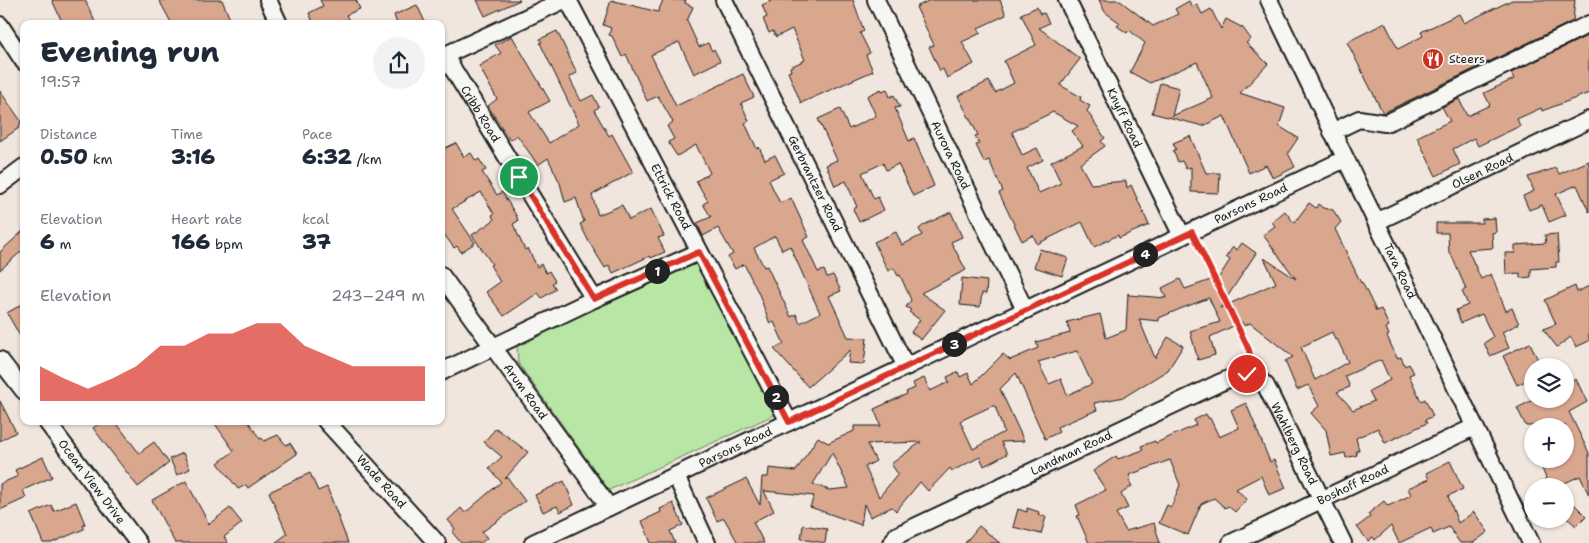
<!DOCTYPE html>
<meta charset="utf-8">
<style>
:root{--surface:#fff;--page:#f2f2f3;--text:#1f2937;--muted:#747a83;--accent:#d93025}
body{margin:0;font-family:"Shantell Sans",sans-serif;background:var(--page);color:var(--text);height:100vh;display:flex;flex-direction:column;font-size:19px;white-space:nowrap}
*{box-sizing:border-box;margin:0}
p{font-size:16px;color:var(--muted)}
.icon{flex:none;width:28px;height:28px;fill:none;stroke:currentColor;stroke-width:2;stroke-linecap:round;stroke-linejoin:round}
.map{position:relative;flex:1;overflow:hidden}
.sheet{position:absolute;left:20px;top:20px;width:425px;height:405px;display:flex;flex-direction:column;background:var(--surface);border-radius:10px;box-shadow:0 1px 4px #0004}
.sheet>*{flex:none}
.controls{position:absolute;left:1524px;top:358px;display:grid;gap:10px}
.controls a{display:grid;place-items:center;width:50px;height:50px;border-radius:50%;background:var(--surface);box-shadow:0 1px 4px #0004;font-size:25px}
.pin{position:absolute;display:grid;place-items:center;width:42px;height:42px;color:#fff;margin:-21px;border:2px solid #fff;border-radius:50%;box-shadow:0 1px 5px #0007}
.km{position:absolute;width:25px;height:25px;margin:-12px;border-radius:50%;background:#222;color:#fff;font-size:14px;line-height:25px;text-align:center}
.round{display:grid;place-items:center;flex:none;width:52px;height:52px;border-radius:26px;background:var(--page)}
.headline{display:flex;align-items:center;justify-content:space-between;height:85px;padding:0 20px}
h1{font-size:28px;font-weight:800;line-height:38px}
.metrics{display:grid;grid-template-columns:repeat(3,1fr);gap:8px;height:85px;padding:5px 20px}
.metrics div{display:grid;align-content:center}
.metrics b{font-size:21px;font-weight:800}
.metrics small{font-size:14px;font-weight:400}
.metrics p{font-size:14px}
.chart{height:140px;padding:10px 20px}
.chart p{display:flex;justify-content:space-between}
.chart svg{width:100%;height:90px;margin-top:5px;fill:var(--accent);opacity:.7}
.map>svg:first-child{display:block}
.green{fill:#b8e6a5;stroke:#6a8160}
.building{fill:#d9a68e;stroke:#1c1c1c;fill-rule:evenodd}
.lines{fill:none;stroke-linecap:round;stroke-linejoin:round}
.minor-casing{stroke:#1c1c1c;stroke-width:20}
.path{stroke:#1c1c1c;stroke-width:2.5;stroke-dasharray:5 4;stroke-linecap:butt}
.minor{stroke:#f6f6f2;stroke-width:16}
.route-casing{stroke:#fff;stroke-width:10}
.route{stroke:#d93025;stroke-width:6}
.labels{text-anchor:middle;stroke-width:4;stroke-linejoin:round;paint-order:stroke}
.poi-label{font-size:12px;fill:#1c1c1c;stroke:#f6f6f2;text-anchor:start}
.street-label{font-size:12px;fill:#1c1c1c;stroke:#f6f6f2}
</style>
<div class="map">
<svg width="1589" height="543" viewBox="0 0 1589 543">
<rect width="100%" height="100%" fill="#f0e6de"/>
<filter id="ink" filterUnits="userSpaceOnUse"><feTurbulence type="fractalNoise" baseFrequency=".02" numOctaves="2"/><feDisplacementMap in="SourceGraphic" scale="10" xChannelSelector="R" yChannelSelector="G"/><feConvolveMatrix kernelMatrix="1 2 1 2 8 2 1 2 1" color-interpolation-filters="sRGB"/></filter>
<g filter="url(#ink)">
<path class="green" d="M692,261L697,262L776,414L609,490L518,363L517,346Z"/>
<path class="building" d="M52,0H85L96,24H63Z
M159,0H222L232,24H172Z
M320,0H356L360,9L346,15L351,24H314L309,13L323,6Z
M477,0H520L485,16Z
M611,0L658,12L663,0H686L685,3L693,7L687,21L699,47L708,43L712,51L714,49L720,61L694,74L679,42L651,55L676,106L743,74L754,97L741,103L749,121L745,123L757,149L759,147L765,160L775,155L784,173L769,180L779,201L780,203L791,198L809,237L803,240L818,272L824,270L827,277L833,275L841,291L829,296L848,337L867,338L864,364L848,363L850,350L808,387L774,349L784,344L774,322L770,324L759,294L744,264L735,269L728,257L733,254L718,228L703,236L697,223L711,217L703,204L708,201L696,181L710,173L696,145L677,156L668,142L674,139L667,126L673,122L658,96L647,101L626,54L622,57L612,36L609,35L611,28L603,25ZM775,236L782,250L790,246L820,313L800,323L796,314L791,317L767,266L764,267L754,248Z
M773,0H853L864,31L860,33L870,53L866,55L873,71L801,103L788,72L791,71L790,67L805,60L792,29L776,37L773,31L769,33L763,19L767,17L762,5Z
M930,0H1000L1006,15L978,28L981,33L962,42L974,64L947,78L943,69L940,71L929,47L934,45L916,7Z
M1099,0H1119L1153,26L1178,14L1175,9L1189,1L1192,7L1197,4L1202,14L1211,9L1221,29L1226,19L1243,28L1251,39L1246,43L1268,64L1240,93L1285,108L1279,126L1298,138L1288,153L1295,167L1273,178L1266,165L1249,173L1224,116L1203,126L1152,113L1160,83L1179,88L1172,116L1213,98L1197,62L1150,83L1130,72L1145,43L1129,30L1127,33L1117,26L1120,23L1105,12Z
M1512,0H1575L1573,21L1383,113L1347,42L1385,23L1398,49L1423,36L1421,32L1459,14L1464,23Z
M417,5L426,24H397L394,15Z
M1037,7L1040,14L1044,13L1049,23L1039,28L1080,59L1060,85L1081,97L1080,100L1090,106L1087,111L1105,138L1101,141L1105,146L1080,164L1091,184L1126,181L1127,188L1131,185L1149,225L1119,238L1118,235L1094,247L1082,222L1037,244L1033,235L1022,241L999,193L1003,191L989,160L984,162L976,145L979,144L975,136L978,135L958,96L989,81L995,93L1014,83L1004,61L1036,45L1021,14ZM1053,112L1078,126L1072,131L1083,146L1051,162L1061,183L1039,193L1027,168L1043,160L1037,148L1022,155L1012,132Z
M557,31L577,73L569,77L581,101L593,95L599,107L594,110L609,136L612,134L633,172L592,195L598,215L622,205L629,220L651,209L664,236L658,238L665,252L651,258L650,256L613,273L609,265L605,268L589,242L580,224L584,222L576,198L565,202L560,183L548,158L538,165L517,135L510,140L488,106L497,99L479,66L501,53L495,45L512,36L550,101L529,112L549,143L579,124L540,43L542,42L540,39Z
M1589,35V93L1542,111L1541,108L1517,119L1520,126L1478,146L1474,138L1453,149L1460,164L1436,176L1417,137L1450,121L1442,107L1459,99L1467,116L1490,105L1484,93L1514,79L1511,73Z
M881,89L882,91L887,89L890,97L894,95L900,107L895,108L909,141L914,138L934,186L913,196L898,164L886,170L883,163L862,173L874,199L878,197L884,210L859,222L853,209L857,207L846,181L835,186L826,165L837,160L818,119L840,109L849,129L876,116L867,96Z
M0,91L21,121L19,128L0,141Z
M1190,136L1206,173H1220L1219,193L1191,192V167L1186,169L1182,161L1178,162L1173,151L1176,149L1173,143Z
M456,143L464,157L471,153L476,161L479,159L486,170L482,172L497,195L502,192L517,217L518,221L513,224L525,250L528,248L537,267L541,264L546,273L549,271L555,281L552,283L556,289L542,298L538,293L504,316L486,292L500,282L490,265L492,264L472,235L494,220L492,215L494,214L481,192L452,209L475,243L461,252L457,246L454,248L441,230V150Z
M1589,161V212L1577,185L1556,194L1566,215L1549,222L1542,205L1529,210L1523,196L1534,191L1528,177L1556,168L1559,174Z
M1309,203L1316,208L1318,204L1323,208L1333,210L1341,222L1335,229L1361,283L1362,282L1376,311L1381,309L1389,326L1386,328L1389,335L1387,336L1397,358L1401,357L1405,366L1409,364L1414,373L1409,375L1421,401L1425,399L1433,416L1425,420L1427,423L1385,443L1378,428L1356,438L1359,450L1356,451L1357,455L1346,458L1345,453L1331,456L1326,430L1311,413L1319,406L1308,385L1297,390L1285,361L1293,357L1250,323L1244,326L1242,322L1210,337L1215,355L1198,360L1190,331L1220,322L1209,298L1180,309L1159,318V321L1139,319L1155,358L1168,337L1183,346L1168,370L1124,397L1094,403L1097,410L1057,427L1059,432L1045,439L1016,373L1000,389L1024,441L1001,442L1007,454L984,466L980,457L952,471L950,468L928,491L920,482L896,511L892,507L870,517L864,504L861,525L810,507L814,496L764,491L774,511L753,522L764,543H738L724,518L717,521L706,498L746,479L760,505L762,477H768L769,468L796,471L818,437L828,443L854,431V426H881L874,409L907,394L906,392L915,388L913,383L924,378L930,391L949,382L947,377L958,372L960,377L968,373L973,384L1003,354L1010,360L1038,348L1036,342L1070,333L1067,322L1100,314L1106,338L1126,330L1128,293L1129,295L1166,298L1162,288L1180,279L1185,289L1219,277L1230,260L1226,257L1233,247L1237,250L1242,243L1256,253L1220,308L1276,283L1264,258L1296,279L1263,235L1275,226L1272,222L1285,211L1294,223ZM1332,332L1335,340L1337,339L1348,362L1315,380L1301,347ZM1077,351L1092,384L1067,395L1061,379L1049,384L1038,362ZM1381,360L1390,380L1369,391L1374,401L1353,410L1337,392L1350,387L1345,376ZM992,406H995L1004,432L973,449L960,421ZM921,442L891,464L898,474L879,497L865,467L876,461L867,444ZM832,453L849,488L829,490L813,484Z
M951,212L962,237L951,242L966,270L921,293L945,310L921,340L911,332L920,320L909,312L911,310L906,307L911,300L900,275L898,276L894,268L888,271L874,242L896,232L902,245L922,235L919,229L924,225Z
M1495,218L1496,232L1492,233L1493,248L1468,250L1481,279L1491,274L1506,311L1512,308L1519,324L1502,332L1509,348L1490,356L1484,343L1493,337L1482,314L1461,323L1456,310L1468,305L1462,291L1466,289L1451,254H1449L1448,233H1436V223H1482V219Z
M24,230V249L0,270V252Z
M1557,234L1559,262H1556V267L1531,269V277L1520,278V273L1506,274L1505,253H1515V245L1546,243L1545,235Z
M1040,249L1068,258L1062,276L1034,267Z
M962,278L987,281L986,294L982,293L980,307L960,305Z
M1575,286L1577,292L1589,286V341L1576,347L1571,337L1557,347L1543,329L1556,324L1545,300Z
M24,303V343L7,313Z
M1530,343L1538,360L1532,362V378L1517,385L1503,356Z
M1576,379L1587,402L1569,412L1589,453V495L1580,476L1558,486H1538L1546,478L1538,459H1565L1566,426H1526L1517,408L1535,399H1565V384Z
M0,401L16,432L0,441Z
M1246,403L1270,462L1274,460L1286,488L1269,495L1261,476L1236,489L1247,499L1235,512L1228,506L1225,508L1214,498L1201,504L1188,535L1159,523L1167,505L1171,507L1180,485L1170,460L1129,475L1131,479L1129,481L1132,486L1121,494L1128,508L1116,513L1126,531L1154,523L1160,543H1089L1077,516L1080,515L1076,505L1106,490L1093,471L1116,456L1118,459L1143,450L1141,446L1155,441L1156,443L1196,425L1194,420L1206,414L1208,418H1210L1219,437L1239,428L1231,410Z
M102,421H115L139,453L154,442L169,463L138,487L93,428Z
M213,421H248L260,439L262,438L264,441L278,435L286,445L290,443L297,454L248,488L246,485L238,489L218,463L234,451Z
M496,428L528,452L505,479L507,477L525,501L482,532L487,538L481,543H461L452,532L455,529L448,520L461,508L465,513L501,482L489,468L502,457L484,442Z
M183,453L190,469L177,475L170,459Z
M43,457L52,477L23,490L26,498L0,510V484L18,476L15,470Z
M1450,461L1463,489L1448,496L1458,523L1474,512L1488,532L1473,543H1460L1449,527L1433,534L1431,528L1399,543L1391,526L1375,540L1373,537L1368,541L1357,527L1370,517L1368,514L1384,501L1388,506L1411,495L1408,488L1429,479L1426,473Z
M310,473L318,491L327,487L348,543H275L287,534L269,492Z
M186,481L209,524L230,508L242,523L224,537L228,543H175L152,500Z
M564,481L574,505L560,512L557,506L543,512L535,495Z
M76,502L85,524L83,525L84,529L51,543H43L31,514L51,505L54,511Z
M673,503L683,525L670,531L675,543H651L642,521L661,512L660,509Z
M1573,503L1586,516L1576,526L1565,516V512Z
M1027,508L1039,512L1038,515L1046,517L1041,534L1013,527L1018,509L1027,512Z
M803,525L827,529L825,543L801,539Z
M979,526L1000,543H965Z"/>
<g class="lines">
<g class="minor-casing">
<g id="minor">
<path d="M268,0L279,24"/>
<path id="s1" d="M568,0L789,422"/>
<path id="s2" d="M724,0L906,367"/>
<path id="s3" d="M876,0L1025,310"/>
<path id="s4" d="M1067,0L1182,236"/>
<path id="s5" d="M1269,0L1531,543"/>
<path d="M0,25L24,62"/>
<path id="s6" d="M445,56L594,299"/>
<path d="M441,57L564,0"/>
<path d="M1332,132L1359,119L1385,123L1391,121L1589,24"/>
<path d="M0,185L24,167"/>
<path id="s7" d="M1376,222L1589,120"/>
<path id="s8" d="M441,275L609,507"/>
<path d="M0,360L24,391"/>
<path d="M441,372L594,299L699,252"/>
<path id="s9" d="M46,421L138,543"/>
<path id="s10" d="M326,421L437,543"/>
<path d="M676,476L707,543"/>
<path id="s11" d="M533,543L1345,159"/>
<path id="s12" d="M892,543L896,536L904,532L1217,384C1237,375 1250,367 1266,386L1343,543"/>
<path id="s13" d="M1231,543L1474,427"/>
</g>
</g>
<path class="path" d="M1198,244L1249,350L1252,361"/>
<use href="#minor" class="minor"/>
</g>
</g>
<g class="lines" filter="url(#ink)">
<g class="route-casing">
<path id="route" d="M519,177L594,299L699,252L789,422L1192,232L1249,350L1254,375L1247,374"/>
</g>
<use href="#route" class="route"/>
</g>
<defs>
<g id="restaurant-disc" transform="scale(1.125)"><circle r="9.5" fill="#c8321e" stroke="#f6f6f2"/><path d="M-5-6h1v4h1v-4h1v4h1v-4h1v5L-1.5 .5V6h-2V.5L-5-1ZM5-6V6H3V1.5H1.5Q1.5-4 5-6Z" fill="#fff"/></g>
</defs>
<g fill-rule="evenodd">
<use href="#restaurant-disc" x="1433" y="59"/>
</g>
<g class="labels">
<g class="poi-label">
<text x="1449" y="63">Steers</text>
</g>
<g class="street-label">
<text dy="4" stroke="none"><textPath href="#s6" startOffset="68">Cribb Road</textPath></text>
<text dy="4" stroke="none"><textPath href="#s4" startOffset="131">Knyff Road</textPath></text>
<text dy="4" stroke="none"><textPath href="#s3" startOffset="172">Aurora Road</textPath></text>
<text dy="4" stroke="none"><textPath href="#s7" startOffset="118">Olsen Road</textPath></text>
<text dy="4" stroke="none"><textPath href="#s2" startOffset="205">Gerbrantzer Road</textPath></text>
<text dy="4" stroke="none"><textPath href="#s1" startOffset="222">Ettrick Road</textPath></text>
<text dy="4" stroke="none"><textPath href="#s11" startOffset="794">Parsons Road</textPath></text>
<text dy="4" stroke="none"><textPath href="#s5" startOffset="301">Tara Road</textPath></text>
<text dy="4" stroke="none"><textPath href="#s8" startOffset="144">Arum Road</textPath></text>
<text dy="4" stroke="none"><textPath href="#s12" startOffset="482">Wahlberg Road</textPath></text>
<text dy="4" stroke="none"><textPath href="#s11" startOffset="224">Parsons Road</textPath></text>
<text dy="4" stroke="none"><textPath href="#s12" startOffset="202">Landman Road</textPath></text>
<text dy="4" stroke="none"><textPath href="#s9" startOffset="76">Ocean View Drive</textPath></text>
<text dy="4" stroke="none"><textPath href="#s10" startOffset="82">Wade Road</textPath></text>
<text dy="4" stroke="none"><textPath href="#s13" startOffset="135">Boshoff Road</textPath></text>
</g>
</g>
</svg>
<div class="controls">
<a><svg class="icon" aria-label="layers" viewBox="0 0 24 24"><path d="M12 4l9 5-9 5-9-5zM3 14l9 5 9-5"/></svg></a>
<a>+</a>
<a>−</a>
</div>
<div class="pin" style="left:519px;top:177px;background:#1e9e55"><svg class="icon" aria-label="arrive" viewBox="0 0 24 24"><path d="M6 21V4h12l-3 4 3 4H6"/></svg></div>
<div class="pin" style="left:1247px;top:374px;background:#d93025"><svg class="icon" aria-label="check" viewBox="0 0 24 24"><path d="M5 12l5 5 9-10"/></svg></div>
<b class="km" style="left:657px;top:271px">1</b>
<b class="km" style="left:776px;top:397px">2</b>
<b class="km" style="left:954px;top:344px">3</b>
<b class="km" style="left:1145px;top:254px">4</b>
<section class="sheet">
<div class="headline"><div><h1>Evening run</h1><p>19:57</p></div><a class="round"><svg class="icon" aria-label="share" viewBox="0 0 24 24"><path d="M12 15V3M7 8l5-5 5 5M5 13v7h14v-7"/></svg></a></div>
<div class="metrics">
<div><p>Distance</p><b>0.50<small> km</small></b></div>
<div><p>Time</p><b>3:16</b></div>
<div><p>Pace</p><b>6:32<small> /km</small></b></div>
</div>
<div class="metrics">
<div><p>Elevation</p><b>6<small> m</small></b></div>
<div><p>Heart rate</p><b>166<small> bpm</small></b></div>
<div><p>kcal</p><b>37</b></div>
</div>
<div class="chart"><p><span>Elevation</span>243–249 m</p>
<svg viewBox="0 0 160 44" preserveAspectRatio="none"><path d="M0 44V27L10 33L20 38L30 33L40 27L50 17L60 17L70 11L80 11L90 6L100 6L110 17L120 22L130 27L140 27L150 27L160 27V44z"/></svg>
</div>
</section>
</div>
